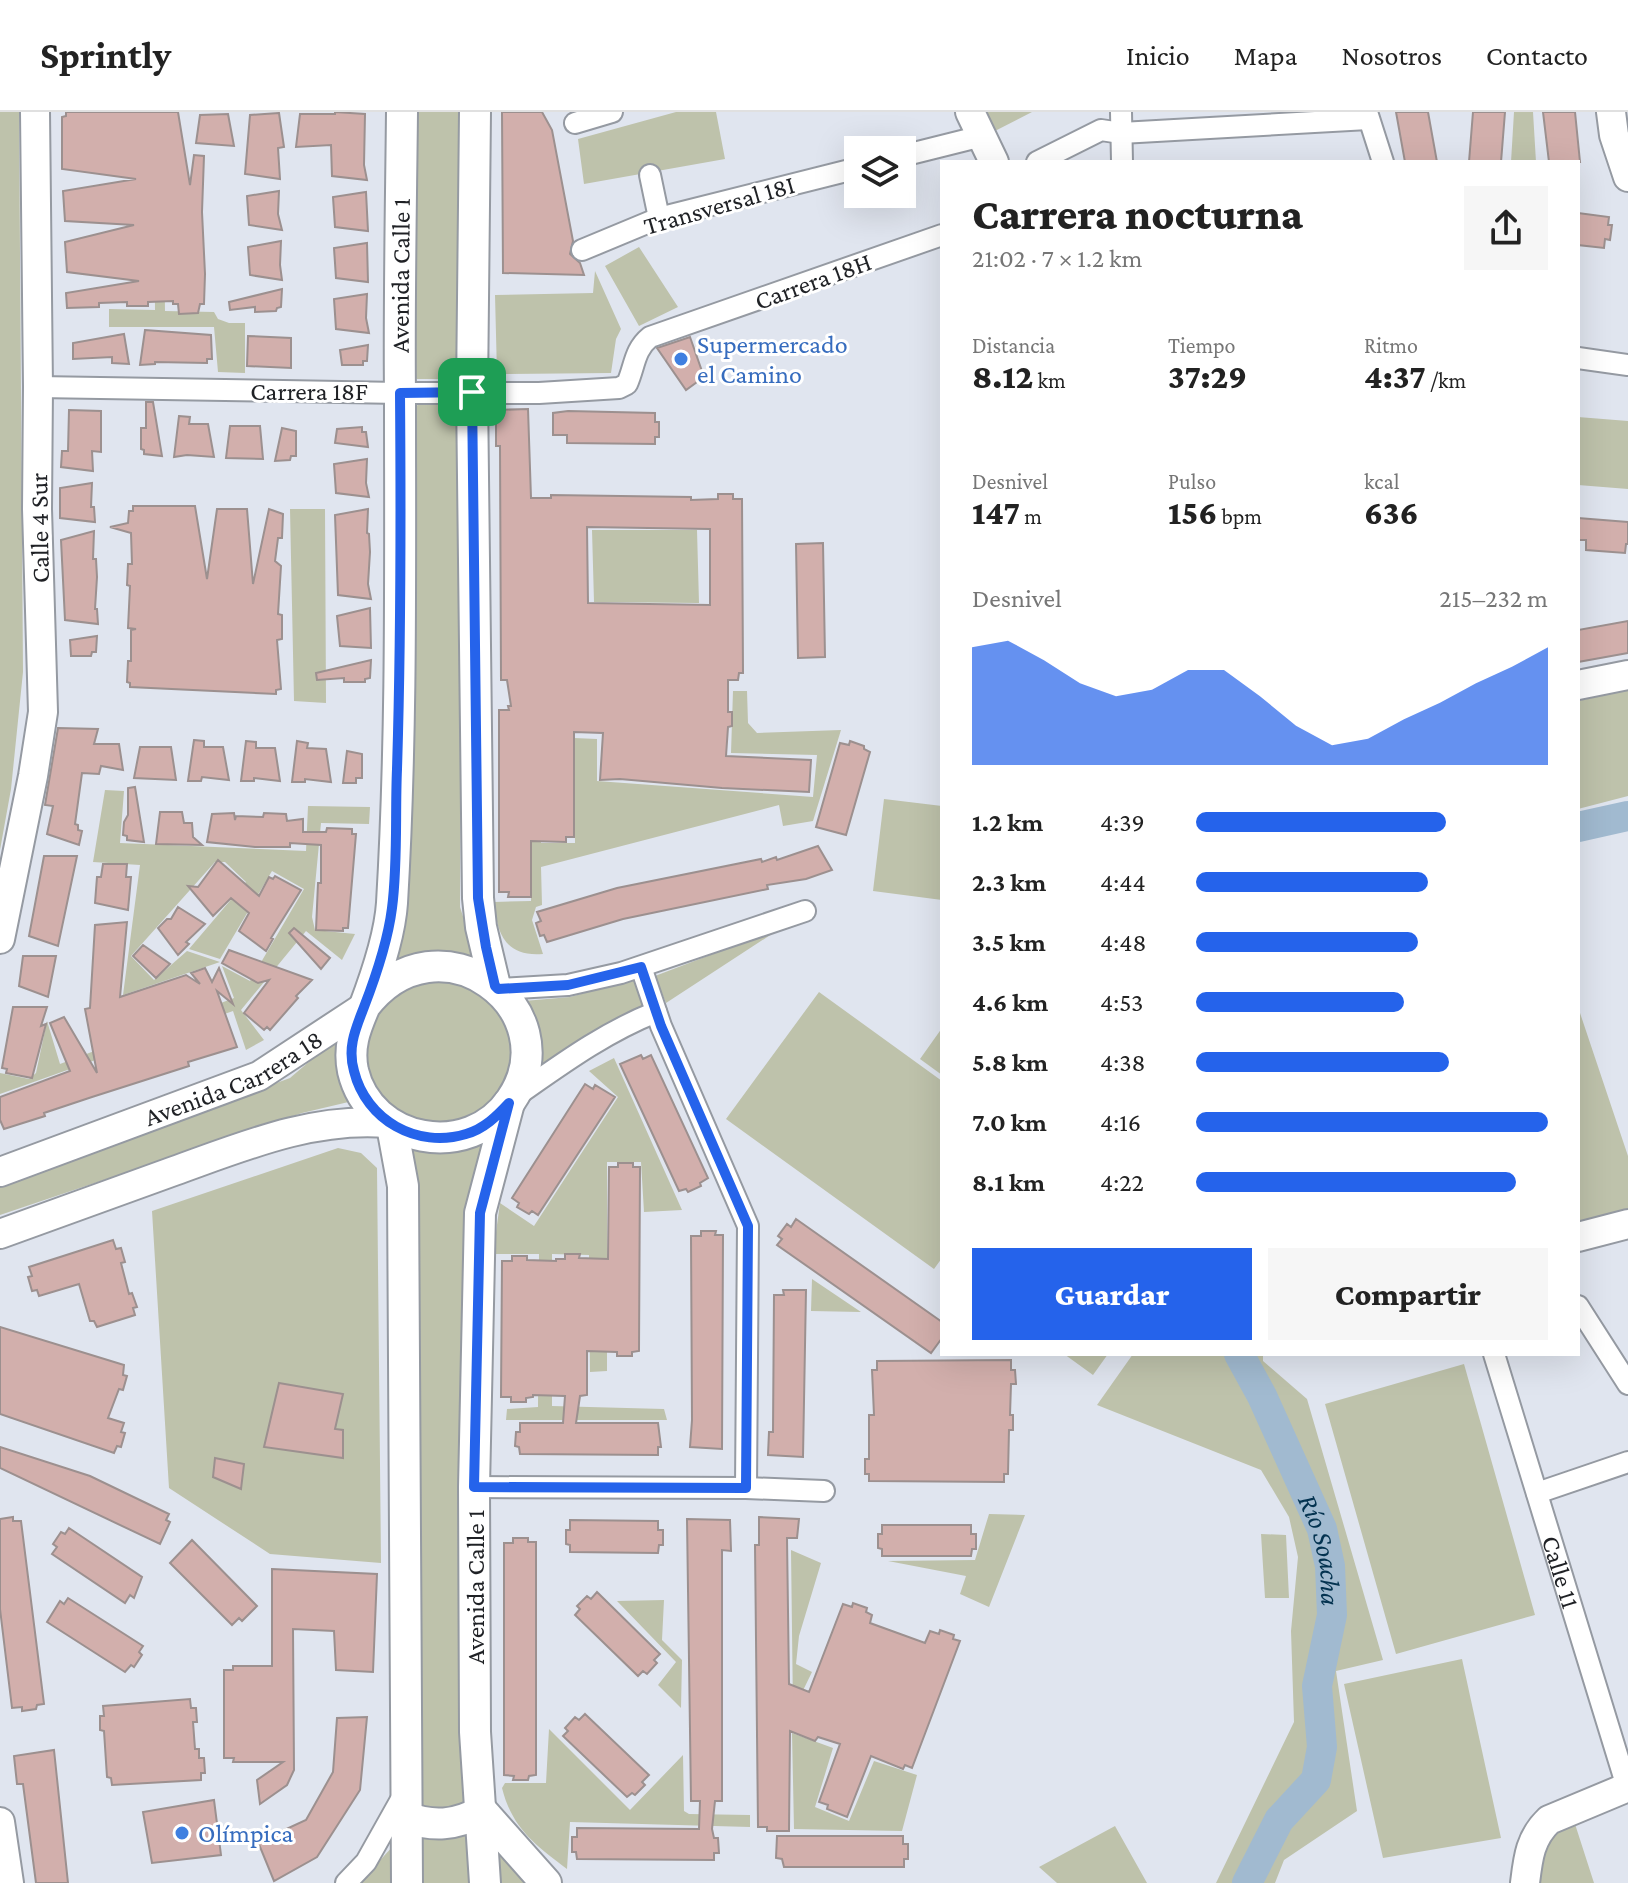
<!DOCTYPE html>
<html lang="es">
<meta charset="utf-8">
<style>
:root{--surface:#fff;--page:#f6f6f6;--text:#222;--muted:#767676;--line:#e0e0e0;--accent:#2563eb}
body{margin:0;font-family:"Crimson Pro",serif;background:var(--page);color:var(--text);height:100vh;display:flex;flex-direction:column;font-size:30px;white-space:nowrap}
*{box-sizing:border-box;margin:0}
p{font-size:26px;color:var(--muted)}
.icon{flex:none;width:44px;height:44px;fill:none;stroke:currentColor;stroke-width:2;stroke-linecap:round;stroke-linejoin:round}
.map{position:relative;flex:1;overflow:hidden}
.sheet{position:absolute;left:940px;top:48px;width:640px;height:1196px;display:flex;flex-direction:column;background:var(--surface);border-radius:0px;box-shadow:0 8px 32px #0002}
.sheet>*{flex:none}
.buttons{position:absolute;left:844px;top:24px;display:grid;gap:16px}
.buttons a{display:grid;place-items:center;width:72px;height:72px;border-radius:0px;background:var(--surface);box-shadow:0 8px 32px #0002;font-size:40px}
.pin{position:absolute;display:grid;place-items:center;width:68px;height:68px;color:#fff;margin:-34px;border-radius:16px;box-shadow:0 4px 12px #0006}
.round{display:grid;place-items:center;flex:none;width:84px;height:84px;border-radius:0px;background:var(--page)}
.head{display:flex;align-items:center;justify-content:space-between;height:136px;padding:0 32px}
h1{font-size:44px;font-weight:800;line-height:60px}
.stats{display:grid;grid-template-columns:repeat(3,1fr);gap:12px;height:136px;padding:8px 32px}
.stats div{display:grid;align-content:center}
.stats b{font-size:34px;font-weight:800}
.stats small{font-size:22px;font-weight:400}
.stats p{font-size:22px}
.chart{height:224px;padding:16px 32px}
.chart p{display:flex;justify-content:space-between}
.chart svg{width:100%;height:144px;margin-top:8px;fill:var(--accent);opacity:.7}
.cta{display:flex;gap:16px;margin-top:auto;padding:16px 32px}
.cta a{flex:1;height:92px;border-radius:0px;background:var(--accent);color:#fff;font-size:32px;font-weight:800;line-height:92px;text-align:center}
.cta a+a{background:var(--page);color:var(--text)}
ul{padding:0 32px;list-style:none;font-size:26px}
li{display:grid;grid-template-columns:128px 96px 1fr;align-items:center;height:60px}
li i{height:20px;border-radius:10px;background:var(--accent)}
header{display:flex;align-items:center;gap:48px;box-sizing:border-box;height:112px;padding:0 40px;background:var(--surface);border-bottom:2px solid var(--line)}
header strong{font-size:38px}
nav{display:flex;gap:44px;margin-inline-start:auto;font-size:28px}
.map>svg:first-child{display:block}
.green{fill:#bec2ab}
.lines{fill:none;stroke-linecap:round;stroke-linejoin:round}
.river{stroke:#a1bad0;stroke-width:30}
.building{fill:#d2afac;stroke:#9c908f;stroke-width:2;fill-rule:evenodd}
.street-casing{stroke:#959aa2;stroke-width:24}
.secondary-casing{stroke:#959aa2;stroke-width:32}
.primary-casing{stroke:#959aa2;stroke-width:34}
.street{stroke:#fff;stroke-width:20}
.secondary{stroke:#fff;stroke-width:28}
.primary{stroke:#fff;stroke-width:30}
.route-casing{stroke:#fff;stroke-width:16}
.route{stroke:#2563eb;stroke-width:10}
.shop-dot{fill:#3f7fe0;stroke:#fff;stroke-width:3}
.labels{text-anchor:middle;stroke-width:6;stroke-linejoin:round;paint-order:stroke}
.street-label{font-size:26px;fill:#1f2125;stroke:#fff}
.shop-label{font-size:26px;fill:#366cbe;stroke:#fff;text-anchor:start}
.water-label{font-size:28px;font-style:italic;fill:#043350;stroke:#fff}
</style>
<header>
<strong>Sprintly</strong>
<nav><a>Inicio</a><a>Mapa</a><a>Nosotros</a><a>Contacto</a></nav>
</header>
<div class="map">
<svg width="1628" height="1771" viewBox="0 0 1628 1771">
<rect width="100%" height="100%" fill="#e0e5ef"/>
<path class="green" d="M0,0H19L23,560L11,677L0,738Z
M410,0H461V258L455,267H417L407,257Z
M676,0H716L725,47L584,72L578,27Z
M980,0H1032L991,21Z
M1514,0H1533L1536,50H1511Z
M154,39H163L165,199L214,200L218,207L229,211H245V261L218,260L214,215H109V197L155,198Z
M639,135L678,195L639,214L605,154Z
M595,159L621,217L616,227L611,261L497,262L495,183L593,181Z
M418,292L456,293L463,301L460,795L478,852L384,861L413,302Z
M1578,305L1628,309V377L1578,373Z
M290,397H325L326,591L294,589Z
M592,418H697L699,491L594,490Z
M1628,578V684L1578,697V589Z
M733,579H747L748,611L757,621L841,618L813,709L783,714L779,693L541,755L542,793L536,795L532,808L543,842C506,845 497,823 494,790L531,789L532,587L537,588L541,731H575L574,626L597,627V669L813,685L817,643L731,641Z
M105,678L124,679L120,731L306,739L308,694L370,695L369,712L321,711L312,805L315,818L355,822L342,848L306,819L241,898L264,928L246,938L233,899L0,982V961L29,967L36,961L47,909L60,952L234,886L222,854L250,869L304,777L272,759L220,847L189,837L246,770L225,750H215L131,844L154,868L187,839L220,850L123,883L140,753L93,750Z
M884,687L942,694V788L873,779Z
M781,816L666,891L655,864Z
M431,863L493,885L514,924L511,968L484,1003L441,1017L382,993L363,955L366,913L376,894Z
M635,867L646,892L540,957L524,889L570,885Z
M819,880L942,969V1146L934,1157L726,1007Z
M1578,895L1628,1044V1098L1578,1115Z
M942,916V963L920,947Z
M338,925L357,988L302,1001L0,1103V1073L290,966Z
M614,946L682,1098L644,1100L641,1050H607V1259L590,1260L589,1143L552,1142V1294L664,1297L667,1308H506L507,1297L538,1295L539,1142H493L500,1091L534,1114L618,985L589,959Z
M491,1025L469,1703L414,1704L399,1029Z
M338,1036L361,1041L377,1056L381,1451L270,1442L169,1376L152,1099Z
M812,1167L861,1200L811,1199Z
M1064,1242H1108L1093,1263Z
M1133,1242H1263V1249L1307,1287L1383,1548L1336,1559L1357,1699L1284,1748L1275,1771H1216L1294,1610L1291,1519L1298,1445L1289,1405L1261,1358L1097,1293Z
M1464,1252L1535,1503L1396,1542L1325,1292Z
M989,1402L1025,1403L989,1495L960,1482L966,1464L888,1449L975,1448Z
M1261,1422L1286,1423L1289,1486H1265Z
M791,1438L821,1451L799,1524L796,1552L812,1560L793,1599Z
M664,1488L662,1528L682,1548L681,1596L658,1573L676,1550L617,1489Z
M1462,1547L1501,1726L1383,1746L1344,1572Z
M549,1617L630,1698L683,1643L684,1699L689,1702L750,1703V1715L570,1710L567,1757C535,1733 512,1716 502,1676L505,1671H546Z
M792,1621L833,1636L815,1695L849,1709L874,1649L917,1663L902,1719L794,1717Z
M1571,1708L1575,1712L1594,1771H1532L1546,1725Z
M1115,1714L1147,1771H1057L1039,1755Z
M473,1715L476,1771H415L412,1718Z
M489,1729L532,1771H493Z
M395,1732V1771H359Z"/>
<g class="lines">
<g class="river">
<path d="M1578,715L1628,704"/>
<path id="s1" d="M1239,1242L1262,1284L1322,1417L1330,1454L1332,1503L1317,1574L1322,1635L1316,1668L1279,1708L1247,1771"/>
</g>
</g>
<path class="building" d="M66,0H178L190,73L194,43L204,44L202,100L205,162L204,192H200L198,201L179,202L178,192H173V189L148,190V194H127V190L99,191V195L67,196L66,181L139,169L67,160L65,130L134,113L65,109L63,79L136,67L62,57V5L66,4Z
M335,0L365,2L364,53L367,68L332,64L331,33L296,35L300,2H335Z
M502,0H542L552,18L573,129L570,142L580,151L584,163L503,161Z
M1396,0H1428L1437,50H1405Z
M1473,0H1505L1501,50H1469Z
M1543,0H1575L1580,50H1549Z
M279,1L284,35L278,36L280,67L245,62L250,3Z
M228,2L234,34L196,31L200,3Z
M279,79L278,102L282,118L249,113L247,84Z
M366,80L368,119L335,115L333,85Z
M1578,101L1609,105L1608,113H1612L1610,128L1605,127L1604,136L1578,133Z
M281,129L280,153L282,168L250,163L248,135Z
M367,131L368,170L336,166L334,136Z
M282,177L281,195L277,196L276,199L255,200V195L230,198L229,190Z
M367,182L366,206L369,221L336,217L334,187Z
M145,218L211,223L212,247H207V251L155,250V252L140,253Z
M124,222L129,252L112,251V245L73,247V231Z
M248,224L291,226V256L247,254Z
M690,225L704,265L686,278L657,236Z
M368,233L367,249H363V253H342L340,238Z
M146,290H153L162,344L144,342V338L141,337V316H146Z
M528,297L531,386H551V383L691,385V388L718,387V382H733V387H742L743,561H739L738,568H728V600H732V614L728,615L726,644L811,648L809,680L722,676L620,667L600,668L603,621L574,620V725H566V730L531,729V785H508L509,780H499V598H509L508,594H511L507,568H501L500,334H496V298ZM587,415L710,417V493L588,491Z
M69,298L101,299V340L92,339L93,359L61,355L62,339H68Z
M568,299L655,301V310H659V325H655V332L567,331V323H553V301Z
M179,304L190,305L189,312H208L214,345L187,343L174,345Z
M230,314H260L263,347L226,346Z
M362,315V320H366L368,335L335,331L337,317Z
M282,316L296,319V344H291L290,348L275,349Z
M367,347L366,371L369,385L336,381L334,352Z
M92,371L91,395H94L95,410L60,406V376Z
M133,394H195L207,467L217,397H247L253,472L269,397L283,402L282,426H278L275,449L281,454L278,502L282,503V527L277,528L281,577L276,578V582L130,575V571L127,570L128,549H131V518L136,517L128,516L130,474L127,473L128,452H132L131,421L110,415L128,411L129,399H133Z
M368,397L367,421L369,422L370,440L368,472L371,487L338,483L335,403Z
M1578,406L1628,410V432H1626L1625,441L1586,438V428H1578Z
M94,419L93,447H96L97,465L95,497H97L98,512L65,508L61,428Z
M823,431L825,545L798,546L796,432Z
M370,496L371,536L340,534L337,504Z
M1628,509V541L1578,550V518Z
M97,524L96,540H92L91,544H71L70,528Z
M371,548L370,566L365,567V570H344V566L317,568L316,561Z
M58,616L98,617L94,632H119L123,658L101,654L99,662L82,661L75,712L78,713V718L82,719L79,733L47,722L53,694L45,693Z
M194,628L204,629V635H223L229,668L202,665L201,669H188Z
M246,629L256,630V636H275L280,669L254,666V669H241Z
M297,629L308,631L307,636L326,637L331,670L305,667V670H292Z
M850,629L864,634V637L870,640L846,723L816,715L840,631L849,633Z
M140,635H171L176,668L134,666Z
M347,639L362,642V666H356V671H343Z
M135,675L144,730L127,728V724L123,723L124,710L128,703V676Z
M160,700H182L184,711H192L193,725L202,733L156,732Z
M234,701L235,708L236,704L263,705L264,701L286,702L287,709L303,707V720H326L327,716L352,717V722H356L348,816H343V819L316,818L318,771H321V733L290,731V735H255L207,730L212,702Z
M818,734L832,758L806,767L767,773L768,777L623,807L547,830L544,823L540,824L536,811L541,809L537,800L617,776L761,747L762,750L776,745L777,748Z
M44,744H77L58,834L29,824Z
M218,748L259,784L269,765L273,767L275,764L301,778L271,826L273,827L266,839L239,819L249,801L231,786L213,804L188,774L198,775Z
M103,752H127L126,765H131L128,798L95,791L97,765H101Z
M178,795L205,812L186,830L189,832L178,843L158,816L167,807H171Z
M127,810L120,885L186,863L200,872L191,861L205,856L212,870L219,856L233,892L217,879L237,935L188,950L189,954L92,985L44,1001L45,1004L4,1017L0,1008V985L70,959L50,911L64,905L97,961L85,897L90,896L95,813Z
M294,816L330,846L321,857L289,821Z
M143,833L170,852L156,866L133,844Z
M229,838L312,868L296,884L298,886L270,918L267,915L264,918L244,901L269,868L258,871L222,851Z
M23,844H56L48,885L19,874Z
M13,895H47L41,914L46,912L32,966L6,961L7,957L2,956Z
M641,943L643,947L651,943L708,1066L700,1071L701,1074L688,1080L686,1077L679,1079L620,952Z
M585,972L593,977L595,973L615,985L538,1103L532,1099L529,1102L517,1095L519,1091L512,1086Z
M618,1051H633V1055H640L639,1239L632,1240V1244H617V1240L587,1239V1283L580,1284L576,1311H658L661,1335H658V1343L520,1342L519,1335L515,1334L516,1320H520V1311H563L565,1284L533,1283V1285L526,1286V1290H511V1285H501L502,1149H512V1144H527V1148L556,1149V1147H565V1142H580L579,1146L608,1147L609,1055H618Z
M796,1107L942,1210V1226L931,1241L777,1133L782,1127L778,1124L787,1112L791,1115Z
M701,1119H716L715,1123H723L722,1337L690,1335L692,1308L691,1124H701Z
M113,1128L116,1137L121,1136L125,1150L121,1151L129,1182L132,1181L137,1195L133,1196L135,1203L97,1215L94,1209H90L79,1172L39,1184L37,1178L32,1179L28,1165L32,1164L29,1155Z
M783,1178H806L803,1345L768,1343L769,1320H773L774,1183H784Z
M0,1215L124,1253L123,1263L127,1264L123,1278L119,1277L108,1306L124,1311L121,1320L125,1321L121,1335L117,1334L114,1341L0,1302Z
M1011,1248V1258H1015L1016,1272H1011L1010,1303H1013V1318H1009L1008,1362H1004V1370L869,1369V1362H865V1347H869V1303H874L872,1258H877V1249Z
M279,1271L343,1282L335,1317L343,1318V1346L264,1335Z
M0,1335L90,1364L169,1402L166,1408L170,1410L160,1432L0,1356Z
M215,1346L244,1352L241,1377L213,1365Z
M13,1405V1409H21L44,1592L37,1593L36,1597L22,1599V1595L12,1596L0,1497V1407Z
M759,1405L799,1407L797,1426H787L789,1572L809,1580L843,1492L852,1495L853,1491L867,1496L866,1500L872,1503L870,1511L925,1531L930,1519L939,1522L940,1518L954,1523L953,1527L960,1529L912,1656L905,1653L903,1657L871,1644L847,1705L827,1697L828,1693L819,1690L840,1632L818,1625L815,1629L790,1619L789,1719H767V1715H758L755,1433H759Z
M687,1407L730,1408L731,1439L722,1438V1689H715L712,1717L714,1726H718L719,1741H714V1748L577,1747L576,1740H572V1725H577V1716L699,1717L700,1689H691Z
M570,1408L658,1409V1418H663V1433H659L658,1441L570,1440V1433L566,1432V1418H570Z
M882,1413H971V1422H976V1437H972L971,1444H882V1437L878,1436V1422H882Z
M69,1416L142,1465L134,1486L130,1483L125,1491L52,1442L57,1435L53,1432L61,1420L65,1422Z
M513,1426H528V1430H536V1663L529,1664L528,1668H513L514,1664L504,1663V1431H513Z
M192,1428L257,1494L242,1509L239,1506L232,1513L170,1451Z
M272,1457L377,1462L373,1560L336,1558L334,1519L293,1517L294,1658L287,1673L260,1692L257,1668L283,1650H233L234,1646H224V1558H233V1554H272Z
M597,1480L660,1542L654,1548L657,1551L647,1562L643,1559L638,1564L575,1503L580,1497L577,1494L587,1484L591,1487Z
M68,1486L143,1534L139,1540L142,1543L134,1555L131,1553L125,1560L47,1510L60,1489L64,1492Z
M190,1587L191,1596H196L197,1610H193L195,1637H199V1646H204L205,1661H201V1668L112,1673L111,1666L107,1665L104,1619L100,1618V1604H104L103,1594Z
M585,1602L649,1663L642,1670L645,1673L635,1683L632,1681L627,1685L563,1624L568,1619L565,1616L575,1605L579,1608Z
M367,1605L360,1678L317,1745L274,1769L258,1730L306,1708L333,1660L337,1606Z
M54,1638L68,1771H36L23,1672H17L14,1644Z
M214,1688L221,1743L152,1751L143,1700Z
M777,1724H903V1732H908V1747H904V1755H784L782,1747L776,1746Z"/>
<g class="lines">
<g class="street-casing">
<g id="street">
<path d="M1121,0L1122,50"/>
<path d="M1367,0L1383,50"/>
<path d="M575,11L612,0"/>
<path d="M902,44L982,24"/>
<path d="M1037,50L1101,18L1121,21L1368,7"/>
<path d="M650,63L659,106"/>
<path d="M582,138L659,106L858,56"/>
<path d="M1578,246L1628,253"/>
<path d="M38,275L400,281H539L619,276L627,272C635,254 634,238 650,225L942,123"/>
<path d="M641,855L661,914L748,1114L746,1376"/>
<path d="M498,877L568,873L621,861L805,799"/>
<path d="M513,986C559,954 603,921 656,900"/>
<path d="M1578,1194L1628,1272"/>
<path id="s2" d="M1494,1242L1627,1675"/>
<path d="M474,1375L746,1376L824,1379"/>
<path d="M1537,1381L1628,1350"/>
<path d="M346,1771L366,1750L403,1684"/>
</g>
</g>
<g class="secondary-casing">
<g id="secondary">
<path d="M970,0L994,50"/>
<path d="M1611,0L1614,23L1628,65"/>
<path d="M1578,573L1628,563"/>
<path d="M0,827L33,664L43,600L37,397L38,275L35,0"/>
<path id="s3" d="M0,1060L259,964L364,895"/>
<path d="M0,1122C58,1101 116,1080 174,1059C244,1034 312,1005 387,1011"/>
<path d="M1578,1125L1628,1112"/>
<path d="M0,1710L9,1771"/>
<path d="M1525,1771C1528,1746 1530,1726 1549,1708L1628,1675"/>
</g>
</g>
<g class="primary-casing">
<g id="primary">
<path d="M475,0L472,280L478,786L481,815L495,874"/>
<path id="s4" d="M364,895C439,796 572,898 511,988C469,1050 370,1031 353,959C348,935 355,917 364,896C375,867 390,822 392,791C402,622 400,452 400,283C399,189 401,94 402,0"/>
<path d="M392,1014L403,1074L407,1771"/>
<path d="M405,1705C433,1715 455,1714 482,1699L546,1771"/>
<path d="M485,1771L475,1620L474,1375L480,1101L509,991"/>
</g>
</g>
<use href="#street" class="street"/>
<use href="#secondary" class="secondary"/>
<use href="#primary" class="primary"/>
</g>
<g class="lines">
<g class="route-casing">
<path id="route" d="M472,280L478,786L486,835L495,874L498,877L568,873L641,855L661,914L748,1114L746,1376L474,1375L480,1101L509,991C497,1004 484,1017 466,1022C417,1037 366,1008 354,959C347,935 356,916 364,895C376,864 388,828 392,796C398,750 395,702 397,657C401,531 401,406 400,281Z"/>
</g>
<use href="#route" class="route"/>
</g>
<g class="shop-dot">
<circle cx="681" cy="247" r="8"/>
<circle cx="182" cy="1721" r="8"/>
</g>
<g class="labels">
<g class="street-label">
<text transform="translate(719 93) rotate(-16)" y="9">Transversal 18I</text>
<text dy="9" stroke="none"><textPath href="#s4" startOffset="1278">Avenida Calle 1</textPath></text>
<text transform="translate(813 169) rotate(-20)" y="9">Carrera 18H</text>
<text x="309" y="288">Carrera 18F</text>
<text transform="translate(39 416) rotate(-91)" y="9">Calle 4 Sur</text>
<text dy="9" stroke="none"><textPath href="#s3" startOffset="252">Avenida Carrera 18</textPath></text>
<text dy="9" stroke="none"><textPath href="#s2" startOffset="228">Calle 11</textPath></text>
<text transform="translate(475 1475) rotate(-90)" y="9">Avenida Calle 1</text>
</g>
<g class="shop-label">
<text x="697" y="241">Supermercado<tspan x="697" dy="30">el Camino</tspan></text>
<text x="198" y="1730">Olímpica</text>
</g>
<g class="water-label">
<text dy="10" stroke="none"><textPath href="#s1" startOffset="214">Río Soacha</textPath></text>
</g>
</g>
</svg>
<div class="buttons">
<a><svg class="icon" aria-label="layers" viewBox="0 0 24 24"><path d="M12 4l9 5-9 5-9-5zM3 14l9 5 9-5"/></svg></a>
</div>
<div class="pin" style="left:472px;top:280px;background:#1e9e55"><svg class="icon" aria-label="arrive" viewBox="0 0 24 24"><path d="M6 21V4h12l-3 4 3 4H6"/></svg></div>
<section class="sheet">
<div class="head"><div><h1>Carrera nocturna</h1><p>21:02 · 7 × 1.2 km</p></div><a class="round"><svg class="icon" aria-label="share" viewBox="0 0 24 24"><path d="M12 15V3M7 8l5-5 5 5M5 13v7h14v-7"/></svg></a></div>
<div class="stats">
<div><p>Distancia</p><b>8.12<small> km</small></b></div>
<div><p>Tiempo</p><b>37:29</b></div>
<div><p>Ritmo</p><b>4:37<small> /km</small></b></div>
</div>
<div class="stats">
<div><p>Desnivel</p><b>147<small> m</small></b></div>
<div><p>Pulso</p><b>156<small> bpm</small></b></div>
<div><p>kcal</p><b>636</b></div>
</div>
<div class="chart"><p><span>Desnivel</span>215–232 m</p>
<svg viewBox="0 0 160 44" preserveAspectRatio="none"><path d="M0 44V8L10 6L20 12L30 19L40 23L50 21L60 15L70 15L80 23L90 32L100 38L110 36L120 30L130 25L140 19L150 14L160 8V44z"/></svg>
</div>
<ul>
<li><b>1.2 km</b>4:39<i style="width:71%"></i></li>
<li><b>2.3 km</b>4:44<i style="width:66%"></i></li>
<li><b>3.5 km</b>4:48<i style="width:63%"></i></li>
<li><b>4.6 km</b>4:53<i style="width:59%"></i></li>
<li><b>5.8 km</b>4:38<i style="width:72%"></i></li>
<li><b>7.0 km</b>4:16<i style="width:100%"></i></li>
<li><b>8.1 km</b>4:22<i style="width:91%"></i></li>
</ul>
<div class="cta"><a>Guardar</a><a>Compartir</a></div>
</section>
</div>
